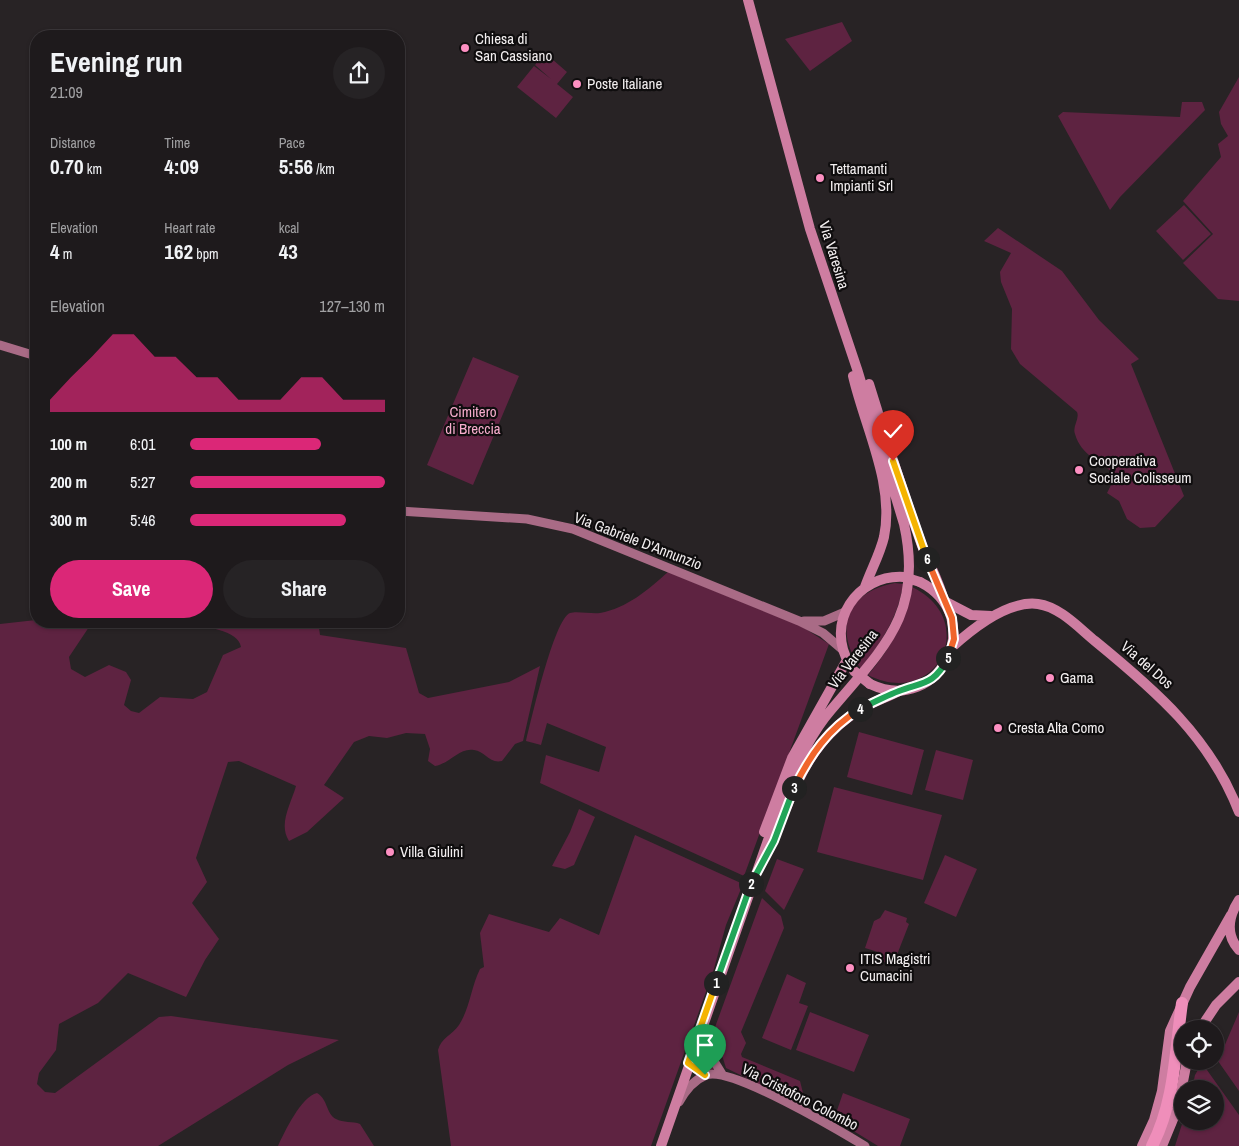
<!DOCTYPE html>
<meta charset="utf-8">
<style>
:root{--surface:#1e1a1c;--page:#262325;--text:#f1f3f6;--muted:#a1a1a3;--line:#3c383b;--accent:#db2777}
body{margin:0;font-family:"Archivo Narrow",sans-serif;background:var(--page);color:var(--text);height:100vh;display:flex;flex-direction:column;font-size:19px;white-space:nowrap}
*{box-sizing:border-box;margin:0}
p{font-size:16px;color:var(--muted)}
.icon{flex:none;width:28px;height:28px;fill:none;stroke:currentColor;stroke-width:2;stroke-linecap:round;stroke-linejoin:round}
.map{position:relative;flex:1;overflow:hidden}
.panel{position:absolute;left:30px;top:30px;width:375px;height:598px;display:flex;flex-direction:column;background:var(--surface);border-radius:20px;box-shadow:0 1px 4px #0004,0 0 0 1px var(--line)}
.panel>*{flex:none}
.buttons{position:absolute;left:1174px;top:1020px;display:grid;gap:10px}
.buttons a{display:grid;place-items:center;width:50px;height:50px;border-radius:50%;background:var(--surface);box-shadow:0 1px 4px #0004,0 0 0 1px var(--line);font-size:25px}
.pin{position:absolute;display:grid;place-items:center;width:42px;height:42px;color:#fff;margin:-51px -21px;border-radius:50% 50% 50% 0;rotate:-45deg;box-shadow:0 0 5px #0007}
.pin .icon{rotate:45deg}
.km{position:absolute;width:25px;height:25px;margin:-12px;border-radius:50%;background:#222;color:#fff;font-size:14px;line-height:25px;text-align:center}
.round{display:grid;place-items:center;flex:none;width:52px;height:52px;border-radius:26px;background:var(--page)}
.overview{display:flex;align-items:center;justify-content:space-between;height:85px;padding:0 20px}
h1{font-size:28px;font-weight:700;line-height:38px}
.figures{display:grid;grid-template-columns:repeat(3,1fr);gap:8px;height:85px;padding:5px 20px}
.figures div{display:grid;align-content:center}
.figures b{font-size:21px;font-weight:700}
.figures small{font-size:14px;font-weight:400}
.figures p{font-size:14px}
.chart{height:140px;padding:10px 20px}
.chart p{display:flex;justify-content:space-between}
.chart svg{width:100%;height:90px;margin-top:5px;fill:var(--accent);opacity:.7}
.button{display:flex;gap:10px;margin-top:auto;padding:10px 20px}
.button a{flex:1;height:58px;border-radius:30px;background:var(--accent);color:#fff;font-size:20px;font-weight:700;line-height:58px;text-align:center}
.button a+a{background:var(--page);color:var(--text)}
ul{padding:0 20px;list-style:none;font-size:16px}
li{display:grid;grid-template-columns:80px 60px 1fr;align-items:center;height:38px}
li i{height:12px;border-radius:6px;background:var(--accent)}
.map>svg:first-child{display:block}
.green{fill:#5e2341}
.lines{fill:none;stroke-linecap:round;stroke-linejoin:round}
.secondary{stroke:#a96b86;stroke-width:9}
.primary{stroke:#ce7da1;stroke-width:10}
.highway{stroke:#ef8eba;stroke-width:12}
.primary-bridge{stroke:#ce7da1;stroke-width:10}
.split-1-casing{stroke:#fff;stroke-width:10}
.split-2-casing{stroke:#fff;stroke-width:10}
.split-3-casing{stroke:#fff;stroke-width:10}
.split-4-casing{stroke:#fff;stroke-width:10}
.split-5-casing{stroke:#fff;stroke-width:10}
.split-6-casing{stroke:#fff;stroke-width:10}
.split-7-casing{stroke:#fff;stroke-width:10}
.split-1{stroke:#f5b400;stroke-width:6}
.split-2{stroke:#22a559;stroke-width:6}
.split-3{stroke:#22a559;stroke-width:6}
.split-4{stroke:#f0652b;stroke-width:6}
.split-5{stroke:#22a559;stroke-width:6}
.split-6{stroke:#f0652b;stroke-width:6}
.split-7{stroke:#f5b400;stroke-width:6}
.poi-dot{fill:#fc8fc1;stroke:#0f0d0e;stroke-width:2}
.labels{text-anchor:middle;stroke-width:4.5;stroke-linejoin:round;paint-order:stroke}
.poi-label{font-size:15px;fill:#f3eff0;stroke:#0f0d0e;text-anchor:start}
.street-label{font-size:15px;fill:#f3eff0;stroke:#0f0d0e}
.park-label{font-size:15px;fill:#f7adcd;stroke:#0f0d0e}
</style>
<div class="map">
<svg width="1239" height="1146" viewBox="0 0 1239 1146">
<rect width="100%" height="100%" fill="#282325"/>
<path class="green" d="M842,22L852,41L810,71L785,39Z
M545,53L567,72L557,84L573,97L556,118L517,87L534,66L551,79L535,65Z
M1239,77V301L1218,299L1183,263L1213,234L1183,201L1221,157L1218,144L1228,136L1221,124L1219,112Z
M1182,102H1202L1205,110L1120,197L1110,210L1058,116L1063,112L1180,117Z
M1184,205L1211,234L1183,260L1156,231Z
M998,228L1062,271L1099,320L1139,359L1131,364L1184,496L1155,527L1140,528L1127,519L1119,501L1107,493L1113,481V473C1099,460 1081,455 1075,434C1072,426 1080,419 1077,412L1020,364L1011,349L1012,309L1001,282L1000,272L1011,253L984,241Z
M473,357L519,376L473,485L427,465Z
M668,572L801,626L829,644L744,876L540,783L546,755L599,772L606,747L547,723L541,745L526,741C531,721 554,619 570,613C577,611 591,614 600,613C627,608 648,590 668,572Z
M895,583L903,584C898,618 881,642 861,669C833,630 846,592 895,583Z
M912,587C981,620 937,710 868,675C891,648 905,622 912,587Z
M36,620L91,621L89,627L69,657L71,669L85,677L109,665L126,672L131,680L124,705L131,711L139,713L160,697L193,699L207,692L223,655L241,647C239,630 202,626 189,624L190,621H318L320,635L406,648L419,693L428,698L509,682L540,666L523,741L515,744L502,761C489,764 485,751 474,750C460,747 449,764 435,766L428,761L430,749L425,734L406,733L387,738L369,736L354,742L324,785L344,798L307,832L289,841C278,824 291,804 296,786L239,761L228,762L196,858L207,882L192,903L219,939L205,960L186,997L128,973L98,1003L59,1024L56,1050L39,1073L37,1084L45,1092L55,1093L159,1017L171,1016L339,1040L288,1065L158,1146H0V624Z
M859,732L924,750L912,795L847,777Z
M936,750L973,760L963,800L925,790Z
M834,787L942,815L923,880L817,852Z
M579,809L595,817L574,865L565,869L552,866L570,832Z
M635,835L743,884L726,925L713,972L651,1146H451L438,1050C441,1038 452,1035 459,1025C470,1008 471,987 480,969L484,967L480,933L489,914L549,932L560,918L599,935Z
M945,855L977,869L956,917L924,903Z
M777,859L804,869L784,910L765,891Z
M762,898L781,916L784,928L741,1032L746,1043L741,1054L742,1057L800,1081L803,1093L792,1087L788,1098L726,1068L714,1030Z
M885,910L907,918L906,922L909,924L893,965L878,960V952L865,948L874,921L880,918Z
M787,974L806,983L799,1003L808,1006L791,1050L762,1038Z
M810,1012L869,1035L854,1072L796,1050Z
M1239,1012V1091L1218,1061Z
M702,1042H704L717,1072L699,1069L694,1066Z
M1202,1063L1239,1115V1146H1175L1183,1121H1215V1089H1192L1195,1075Z
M317,1093C328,1099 326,1114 336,1119C343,1123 353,1121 360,1124L374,1146H278C285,1131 301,1097 317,1093Z
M843,1093L910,1119L900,1146H878L834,1119Z"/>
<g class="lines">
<path class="secondary" d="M0,345L36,356
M399,511L527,519L573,529L799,621L823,633L843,650
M804,621H824L845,612
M704,1023L709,1053L722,1074
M688,1063L705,1075
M679,1102C685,1091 694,1080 706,1075C731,1066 840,1131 865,1146"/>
<path class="primary" d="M853,376C865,428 895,484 884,537C880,554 871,570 865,587
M869,384C885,437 902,489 920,540C927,561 939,580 944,601
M944,601L971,615L991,616
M952,647C973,628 1008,600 1038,604C1060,607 1079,628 1095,641C1155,690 1210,737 1239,812
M850,665C824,623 857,574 904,577
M870,684C940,717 989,617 920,582
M787,806C803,766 823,730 863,708C875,701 888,697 901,690
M764,832L792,758L847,660
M1239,900C1228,917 1225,934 1239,950
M1200,1029L1216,1005L1239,982
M661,1146L787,786C799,760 812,732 831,710C883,648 924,614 904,524L857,369L810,229L748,0
M1142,1146L1154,1120L1162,1091L1170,1031L1190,987L1231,915
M1162,1146L1178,1107L1187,1061"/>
<path class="highway" d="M1152,1146C1175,1101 1175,1052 1182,1003"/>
<path class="primary-bridge" d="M904,577L920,582
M854,671L870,684"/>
</g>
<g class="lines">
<g class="split-1-casing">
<path id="split-1" d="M705,1075L688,1063L716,983"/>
</g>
<g class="split-2-casing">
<path id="split-2" d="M716,983L751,884"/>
</g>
<g class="split-3-casing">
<path id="split-3" d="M751,884L774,841L794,788"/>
</g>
<g class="split-4-casing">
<path id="split-4" d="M794,788C810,755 828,729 860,709"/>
</g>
<g class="split-5-casing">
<path id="split-5" d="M860,709C872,703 886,696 899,691C923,682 934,685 948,658"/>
</g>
<g class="split-6-casing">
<path id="split-6" d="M927,559L952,618L954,639L948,658"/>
</g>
<g class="split-7-casing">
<path id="split-7" d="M893,461L927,559"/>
</g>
<use href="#split-1" class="split-1"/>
<use href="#split-2" class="split-2"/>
<use href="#split-3" class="split-3"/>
<use href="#split-4" class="split-4"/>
<use href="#split-5" class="split-5"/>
<use href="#split-6" class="split-6"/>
<use href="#split-7" class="split-7"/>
</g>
<g class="poi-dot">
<circle cx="465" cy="48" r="5"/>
<circle cx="577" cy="84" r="5"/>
<circle cx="820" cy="178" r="5"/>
<circle cx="1079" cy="470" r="5"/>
<circle cx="1050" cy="678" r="5"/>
<circle cx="998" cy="728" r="5"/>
<circle cx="390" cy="852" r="5"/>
<circle cx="850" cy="968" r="5"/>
</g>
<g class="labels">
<g class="poi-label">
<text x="475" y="44">Chiesa di<tspan x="475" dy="17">San Cassiano</tspan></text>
<text x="587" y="89">Poste Italiane</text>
<text x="830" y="174">Tettamanti<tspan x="830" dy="17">Impianti Srl</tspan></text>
<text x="1089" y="466">Cooperativa<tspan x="1089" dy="17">Sociale Colisseum</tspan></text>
<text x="1060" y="683">Gama</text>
<text x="1008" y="733">Cresta Alta Como</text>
<text x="400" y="857">Villa Giulini</text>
<text x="860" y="964">ITIS Magistri<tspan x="860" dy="17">Cumacini</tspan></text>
</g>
<g class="street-label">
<text transform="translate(834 255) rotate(73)" y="5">Via Varesina</text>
<text transform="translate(638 541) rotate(21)" y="5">Via Gabriele D'Annunzio</text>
<text transform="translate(853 659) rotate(-52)" y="5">Via Varesina</text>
<text transform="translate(1147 665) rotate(41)" y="5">Via del Dos</text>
<text transform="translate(800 1097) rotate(27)" y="5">Via Cristoforo Colombo</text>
</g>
<g class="park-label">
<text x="473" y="417">Cimitero<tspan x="473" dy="17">di Breccia</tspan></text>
</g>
</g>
</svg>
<div class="buttons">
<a><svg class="icon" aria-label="locate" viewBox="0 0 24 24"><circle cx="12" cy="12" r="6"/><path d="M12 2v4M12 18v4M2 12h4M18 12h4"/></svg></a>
<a><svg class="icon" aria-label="layers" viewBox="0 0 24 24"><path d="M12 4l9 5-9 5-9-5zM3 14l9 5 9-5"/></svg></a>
</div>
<div class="pin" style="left:705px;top:1075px;background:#1e9e55"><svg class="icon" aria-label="arrive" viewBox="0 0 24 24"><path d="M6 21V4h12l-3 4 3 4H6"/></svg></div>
<div class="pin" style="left:893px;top:461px;background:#d93025"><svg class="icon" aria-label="check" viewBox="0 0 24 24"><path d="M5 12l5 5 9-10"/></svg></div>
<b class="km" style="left:716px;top:983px">1</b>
<b class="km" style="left:751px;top:884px">2</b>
<b class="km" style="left:794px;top:788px">3</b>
<b class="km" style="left:860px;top:709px">4</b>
<b class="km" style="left:948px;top:658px">5</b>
<b class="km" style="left:927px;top:559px">6</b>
<section class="panel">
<div class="overview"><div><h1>Evening run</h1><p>21:09</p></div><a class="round"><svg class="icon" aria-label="share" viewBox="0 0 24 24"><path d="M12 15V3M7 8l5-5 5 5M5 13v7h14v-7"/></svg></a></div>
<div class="figures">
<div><p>Distance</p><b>0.70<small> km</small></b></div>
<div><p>Time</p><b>4:09</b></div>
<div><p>Pace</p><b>5:56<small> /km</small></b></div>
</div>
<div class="figures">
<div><p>Elevation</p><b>4<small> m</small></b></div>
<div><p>Heart rate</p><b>162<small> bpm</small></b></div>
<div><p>kcal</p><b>43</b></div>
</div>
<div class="chart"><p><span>Elevation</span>127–130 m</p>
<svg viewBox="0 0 160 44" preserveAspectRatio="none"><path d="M0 44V38L10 27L20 17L30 6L40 6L50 17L60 17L70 27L80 27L90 38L100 38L110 38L120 27L130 27L140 38L150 38L160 38V44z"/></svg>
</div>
<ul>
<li><b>100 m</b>6:01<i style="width:67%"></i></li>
<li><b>200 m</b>5:27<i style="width:100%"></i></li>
<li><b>300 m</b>5:46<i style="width:80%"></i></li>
</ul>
<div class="button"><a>Save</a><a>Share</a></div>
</section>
</div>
